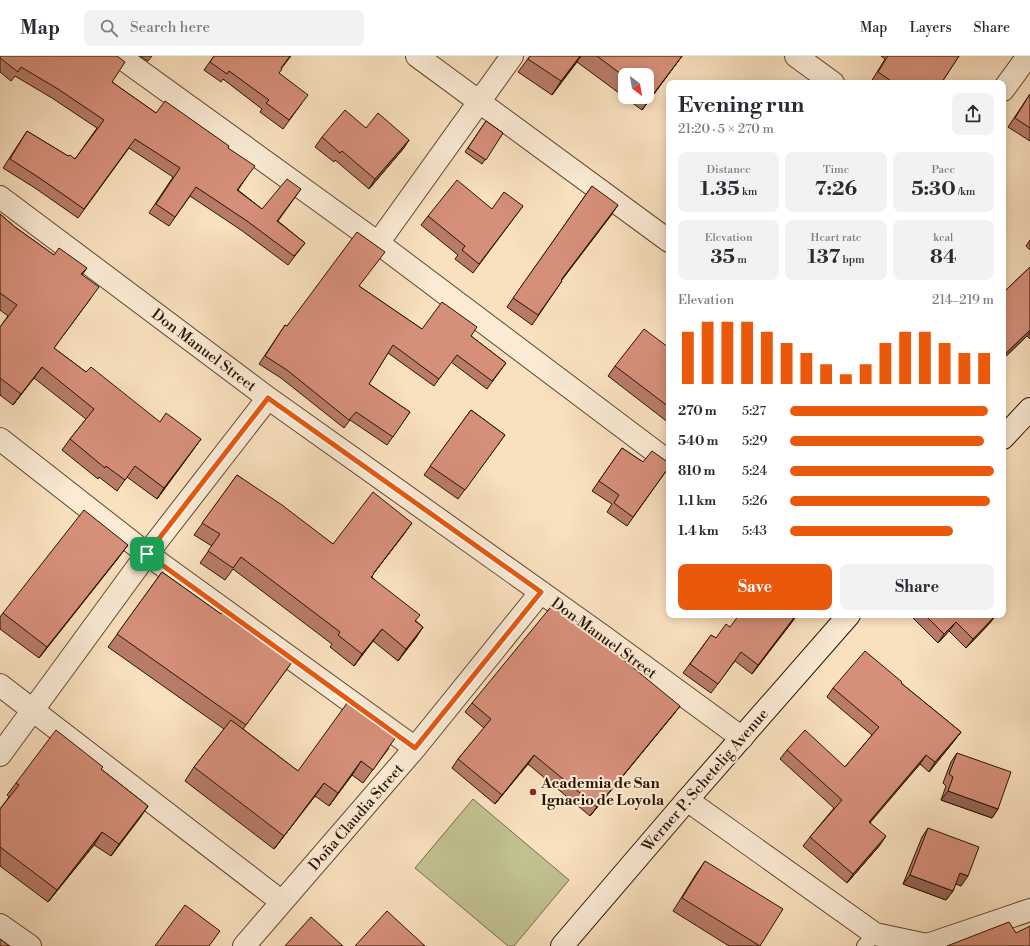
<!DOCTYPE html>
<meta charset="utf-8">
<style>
:root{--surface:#fff;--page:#f2f2f3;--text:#2b2b33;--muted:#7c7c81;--line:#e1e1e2;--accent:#ea580c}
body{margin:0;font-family:"Libre Bodoni",serif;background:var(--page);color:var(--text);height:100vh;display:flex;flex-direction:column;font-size:15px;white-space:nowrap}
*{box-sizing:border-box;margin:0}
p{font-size:13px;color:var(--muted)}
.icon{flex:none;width:22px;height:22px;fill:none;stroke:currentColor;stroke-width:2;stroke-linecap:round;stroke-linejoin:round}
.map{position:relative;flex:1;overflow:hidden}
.side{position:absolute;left:666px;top:24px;width:340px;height:538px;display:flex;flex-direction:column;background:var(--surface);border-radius:8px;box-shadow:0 2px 10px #0003}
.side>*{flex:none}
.needle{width:26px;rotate:149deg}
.buttons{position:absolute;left:618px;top:12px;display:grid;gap:8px}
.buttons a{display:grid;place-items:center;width:36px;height:36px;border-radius:8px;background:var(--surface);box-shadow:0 2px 10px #0003;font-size:20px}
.pin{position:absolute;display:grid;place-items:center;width:34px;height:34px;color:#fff;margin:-17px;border-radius:8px;box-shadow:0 2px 6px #0006}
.round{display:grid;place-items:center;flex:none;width:42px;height:42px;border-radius:8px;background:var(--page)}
.summary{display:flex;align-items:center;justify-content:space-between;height:68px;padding:0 12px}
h1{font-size:22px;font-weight:700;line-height:30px}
.stats{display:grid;grid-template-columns:repeat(3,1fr);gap:6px;height:68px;padding:4px 12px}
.stats div{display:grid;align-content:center;border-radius:8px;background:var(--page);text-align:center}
.stats b{font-size:20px;font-weight:700}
.stats small{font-size:11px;font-weight:400}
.stats p{font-size:11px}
.chart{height:112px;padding:8px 12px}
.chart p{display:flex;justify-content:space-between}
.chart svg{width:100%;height:72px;margin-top:4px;stroke:var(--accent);stroke-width:6}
.cta{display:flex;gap:8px;margin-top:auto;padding:8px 12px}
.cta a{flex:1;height:46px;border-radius:8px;background:var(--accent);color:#fff;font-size:16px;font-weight:700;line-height:46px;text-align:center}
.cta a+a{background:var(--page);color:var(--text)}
ul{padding:0 12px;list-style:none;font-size:13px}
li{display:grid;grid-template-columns:64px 48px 1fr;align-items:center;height:30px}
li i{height:10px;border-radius:5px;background:var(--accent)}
header{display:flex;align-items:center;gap:24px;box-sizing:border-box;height:56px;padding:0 20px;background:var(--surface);border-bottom:1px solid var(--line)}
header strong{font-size:19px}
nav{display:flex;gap:22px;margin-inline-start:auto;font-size:14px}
.search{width:280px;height:36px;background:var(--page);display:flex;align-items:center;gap:10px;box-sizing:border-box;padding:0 14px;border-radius:8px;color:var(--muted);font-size:15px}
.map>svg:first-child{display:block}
.green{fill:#c1c18f;stroke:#766a48}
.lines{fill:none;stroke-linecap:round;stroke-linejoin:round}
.lane-casing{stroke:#5e4630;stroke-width:16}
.street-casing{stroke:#5e4630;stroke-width:24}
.secondary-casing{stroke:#2a1300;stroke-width:24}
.lane{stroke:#fbebd5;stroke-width:14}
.street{stroke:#fbebd5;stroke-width:22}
.secondary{stroke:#fbebd5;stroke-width:22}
.wall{fill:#b87b68;stroke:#2a1300;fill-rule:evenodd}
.shaded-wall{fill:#966455;stroke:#2a1300}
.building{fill:#d68f79;stroke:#2a1300}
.route-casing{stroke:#fff;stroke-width:8}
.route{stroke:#ea580c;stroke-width:5}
.poi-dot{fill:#8f2418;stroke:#fbebd5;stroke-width:1.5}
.labels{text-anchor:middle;stroke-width:4;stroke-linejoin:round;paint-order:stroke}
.street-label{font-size:15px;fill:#2a1300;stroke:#fbebd5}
.poi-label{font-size:15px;font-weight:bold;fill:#2a1300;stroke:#fbebd5;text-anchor:start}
</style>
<header>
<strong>Map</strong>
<div class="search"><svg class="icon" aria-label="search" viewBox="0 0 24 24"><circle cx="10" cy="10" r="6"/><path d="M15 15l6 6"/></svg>Search here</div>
<nav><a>Map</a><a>Layers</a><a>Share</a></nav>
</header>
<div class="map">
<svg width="1030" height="890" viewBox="0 0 1030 890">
<rect width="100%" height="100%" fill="#f9e0be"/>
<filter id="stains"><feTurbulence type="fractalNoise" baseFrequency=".005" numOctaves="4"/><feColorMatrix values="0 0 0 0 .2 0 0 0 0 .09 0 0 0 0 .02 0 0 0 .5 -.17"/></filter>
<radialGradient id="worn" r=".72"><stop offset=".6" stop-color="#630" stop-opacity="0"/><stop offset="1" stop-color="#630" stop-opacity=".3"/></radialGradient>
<path class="green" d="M473,743L569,824L514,890H508L415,812Z"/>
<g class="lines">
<g class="lane-casing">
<path id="lane" d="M864,890L875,878"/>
</g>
<g class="street-casing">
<path id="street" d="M119,0L378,187L669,406
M417,0L669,185
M796,0L833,27
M1003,34L1028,0
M0,141L268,342L604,581L742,682
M378,187L512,0
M0,383L147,498L415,692
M0,629L282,846
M0,699L147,498L268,342
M687,744L875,878L927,889L1030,854
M0,869L30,890
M244,890L415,692L541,536"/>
</g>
<g class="secondary-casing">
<path id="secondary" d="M1003,382L1030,353
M562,890L687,744L849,559"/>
</g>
<use href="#lane" class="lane"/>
<use href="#street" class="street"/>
<use href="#secondary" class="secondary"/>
</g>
<path class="wall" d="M0,0L112,26L156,57L228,92L248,119L238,134L262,153L301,133L278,165L305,187L288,209L241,174L190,140L169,170L149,157L173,121L129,92L78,162L35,132L3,112L27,75L68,100L75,103L97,72L52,42L15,20L11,25L0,16Z
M140,0H152L148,5Z
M214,0H291L281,13L279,17L302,47L283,73L260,56L262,53L223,23L221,26L204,14Z
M530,0H682L642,54L577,6L552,39L518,16ZM625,19H647V41H625Z
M881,0H959L942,26L943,27H872L871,26L885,3Z
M1030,38V85L1008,71Z
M486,65L503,77L482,108L465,96Z
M366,72L409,84L403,93L369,133L335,104L334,106L315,91L322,81Z
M592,130L612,158L561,225H562L532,269L507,251Z
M523,150L473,217L455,203L458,199L421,169L428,160Z
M0,158L15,171L54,199L87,212L82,219L91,242L54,292L86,316L193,394L157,443L127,421L117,435L99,421L98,423L62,394L70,383L86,363L34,322L13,349L0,339V271L8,260L0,254Z
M1030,184V194L1026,190Z
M1030,211V283L1027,280L1003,303V237Z
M359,230L422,273L471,280L506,307L487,333L451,306L434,330L388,297L369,328L410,356L387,389L350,364L344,372L281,322L259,308L285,269L287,270Z
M669,290V367L608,320L615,310L668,291Z
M471,354L505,379L458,443L424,419Z
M622,392L643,406L669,411L627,470L607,456L612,448L592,435Z
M237,419L333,488L404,478L373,518L372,521L416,565L423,571L415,583L398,605L373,585L354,610L330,591L332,588L233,513L225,524L200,507L212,490L194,479Z
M119,501L39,602L0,573V561L3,557Z
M162,516L221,558L292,606L243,673L298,715L389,692L363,727L352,719L329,750L315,740L274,793L185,725L194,711L224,673L108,591Z
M797,559L752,618L735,605L711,637L683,617L711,579L716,582L730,571Z
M910,559H996L989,568L966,592L949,575L938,587Z
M901,627L961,676L954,685L929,716L920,708L870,766L880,789L847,827L803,790L810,781L834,752L780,703L787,694L845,711L872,679L827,641L833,632Z
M472,647L680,650L673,659L590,760L528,708L495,748L452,712L458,703L484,672L465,656Z
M957,697L998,753L992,762L941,744L946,730L943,727L951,706Z
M101,713L148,750L111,800L94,789L48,846L0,810V753L9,741L7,739L16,727Z
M928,772L961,830L956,827L953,835L946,844L903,828L922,781Z
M705,805L760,890H729L673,855L696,818Z"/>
<path class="shaded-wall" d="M581,0L552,39L561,25Z
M682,0L642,54L651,41Z
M409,84L403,93L369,133L375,123Z
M618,149L612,158L554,234L561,224Z
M1030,274V276L1027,280L1003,303V301L1004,299Z
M42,311L34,322L13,349L21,338Z
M201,383L193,394L157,443L164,432Z
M412,467L404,478L364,530L373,518Z
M128,489L119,501L39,602L47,591Z
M797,559L792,566L752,618L758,609Z
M996,559L989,568L966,592L973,583Z
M956,566L949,575L938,587L944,578Z
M423,571L415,583L398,605L406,593Z
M382,573L373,585L354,610L362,598Z
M680,650L673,659L590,760L597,751Z
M961,676L954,685L929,716L935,706Z
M534,699L528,708L495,748L502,739Z
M926,699L920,708L863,775L869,766Z
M361,705L352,719L329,750L338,737Z
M324,727L315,740L274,793L284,780Z
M948,735L998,753L992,762L941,744Z
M148,750L140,762L111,800L119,788Z
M102,776L94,789L48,846L57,834Z
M886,780L880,789L847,827L853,818Z
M960,817L968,820L961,830L953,827Z
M910,819L953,835L946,844L903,828Z"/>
<path class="building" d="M0,0H117L125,6L112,26L156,57L165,45L229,90L228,92L255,110L237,134L262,153L287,123L301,133L277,165L305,187L294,200L247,165L196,131L175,161L156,148L180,112L135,83L84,153L41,123L10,103L27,75L68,100L70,99L75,103L104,64L58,33L21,11L18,16L0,2Z
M214,0H290L281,12L282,13L279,17L308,39L289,64L266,47L269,44L229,15L227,18L210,6Z
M530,0H580L561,25L528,3Z
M597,0H682L651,41L647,38V19H625V21Z
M888,0H959L942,26L943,27H894L878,16Z
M1030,38V72L1015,62Z
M345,54L366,72L378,57L409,84L375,123L342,95L340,97L322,81Z
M486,65L503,77L486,104L468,92Z
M457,124L492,153L504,136L523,150L479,208L462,194L465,190L428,160Z
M592,130L618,149L561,224L562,225L538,259L513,242Z
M0,158L15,171L54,199L59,192L87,212L81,218L99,231L54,292L86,316L91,311L160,366L166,357L201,383L164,432L135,410L125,424L106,410L105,412L70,383L94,353L42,311L21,338L0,322V271L17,249L0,237Z
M357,176L385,196L359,230L422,273L442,246L477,271L471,280L506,307L492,325L457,299L439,323L393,289L369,328L410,356L393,381L356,356L349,364L287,314L265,300L285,269L287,270Z
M1030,211V274L1004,299L1003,297V237Z
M644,273L668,291L669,290V351L615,310Z
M471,354L505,379L465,434L430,410Z
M622,392L643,406L652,395L669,407V411L633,461L614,447L619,439L599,425Z
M237,419L282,449L333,488L373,436L412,467L373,518H374L371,521L420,559L415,565L423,571L406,593L382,573L362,598L338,579L340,576L241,501L233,512L208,495L220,478L202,467Z
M84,454L128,489L47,591L3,557Z
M162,516L221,558L222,556L292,606L246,669L117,578Z
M554,547L680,650L597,751L534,699L502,739L458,703L491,663L472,647Z
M739,559H796L758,609L741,596L718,628L690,608L711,579L716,582L726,568L730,571Z
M925,559H996L973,583L956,566L944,578Z
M865,595L902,626L901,627L961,676L935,706L926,699L869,766L886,780L853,818L810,781L842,744L787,694L805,674L845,711L879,671L833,632Z
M350,643L398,678L373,714L361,705L338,737L324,727L284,780L194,711L231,664L298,715Z
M56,674L103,711L101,713L148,750L119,788L102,776L57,834L0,791V753L19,729L16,727Z
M957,697L1011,716L998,753L948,735L953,721L949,718Z
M928,772L979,791L968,820L960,817L953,835L910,819Z
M705,805L783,853L760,890L682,842Z
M185,849L220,875L209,890H155Z
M387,855L425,890H355Z
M311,861L343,890H285Z
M1009,866L1016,877L1030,870V890H947Z
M0,883L9,890H0Z"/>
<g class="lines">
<g class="route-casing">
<path id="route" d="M268,342L541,536L415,692L147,498Z"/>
</g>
<use href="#route" class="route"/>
</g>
<circle class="poi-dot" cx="533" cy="736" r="4"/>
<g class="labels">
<g class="street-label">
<text transform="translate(204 294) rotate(37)" y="5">Don Manuel Street</text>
<text transform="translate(604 582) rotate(36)" y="5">Don Manuel Street</text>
<text transform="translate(705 724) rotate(-49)" y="5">Werner P. Schetelig Avenue</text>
<text transform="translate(356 761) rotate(-49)" y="5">Doña Claudia Street</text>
</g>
<g class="poi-label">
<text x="541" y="732">Academia de San<tspan x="541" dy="17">Ignacio de Loyola</tspan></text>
</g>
</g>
<rect width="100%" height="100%" filter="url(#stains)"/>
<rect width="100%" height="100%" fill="url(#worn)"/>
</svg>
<div class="buttons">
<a><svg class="needle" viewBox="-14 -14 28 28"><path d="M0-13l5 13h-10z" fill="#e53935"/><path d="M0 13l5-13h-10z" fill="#7c7c81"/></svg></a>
</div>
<div class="pin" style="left:147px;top:498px;background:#1e9e55"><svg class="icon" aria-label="arrive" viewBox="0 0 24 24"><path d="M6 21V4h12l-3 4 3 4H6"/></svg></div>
<section class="side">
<div class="summary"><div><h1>Evening run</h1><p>21:20 · 5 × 270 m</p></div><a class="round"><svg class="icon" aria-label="share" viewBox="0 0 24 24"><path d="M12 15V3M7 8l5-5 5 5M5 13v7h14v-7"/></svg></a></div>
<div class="stats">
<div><p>Distance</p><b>1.35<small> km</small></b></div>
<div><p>Time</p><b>7:26</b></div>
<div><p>Pace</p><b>5:30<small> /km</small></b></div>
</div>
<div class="stats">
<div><p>Elevation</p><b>35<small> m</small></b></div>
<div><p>Heart rate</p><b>137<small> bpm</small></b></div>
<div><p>kcal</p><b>84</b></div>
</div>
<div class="chart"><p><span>Elevation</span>214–219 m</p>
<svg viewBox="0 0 160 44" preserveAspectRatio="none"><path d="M5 44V12M15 44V6M25 44V6M35 44V6M45 44V12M55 44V19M65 44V25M75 44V32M85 44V38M95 44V32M105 44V19M115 44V12M125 44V12M135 44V19M145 44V25M155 44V25"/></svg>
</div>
<ul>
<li><b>270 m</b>5:27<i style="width:97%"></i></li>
<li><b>540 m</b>5:29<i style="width:95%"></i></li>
<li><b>810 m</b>5:24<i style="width:100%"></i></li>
<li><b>1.1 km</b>5:26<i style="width:98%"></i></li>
<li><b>1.4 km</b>5:43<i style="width:80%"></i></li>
</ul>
<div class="cta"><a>Save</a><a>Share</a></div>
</section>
</div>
